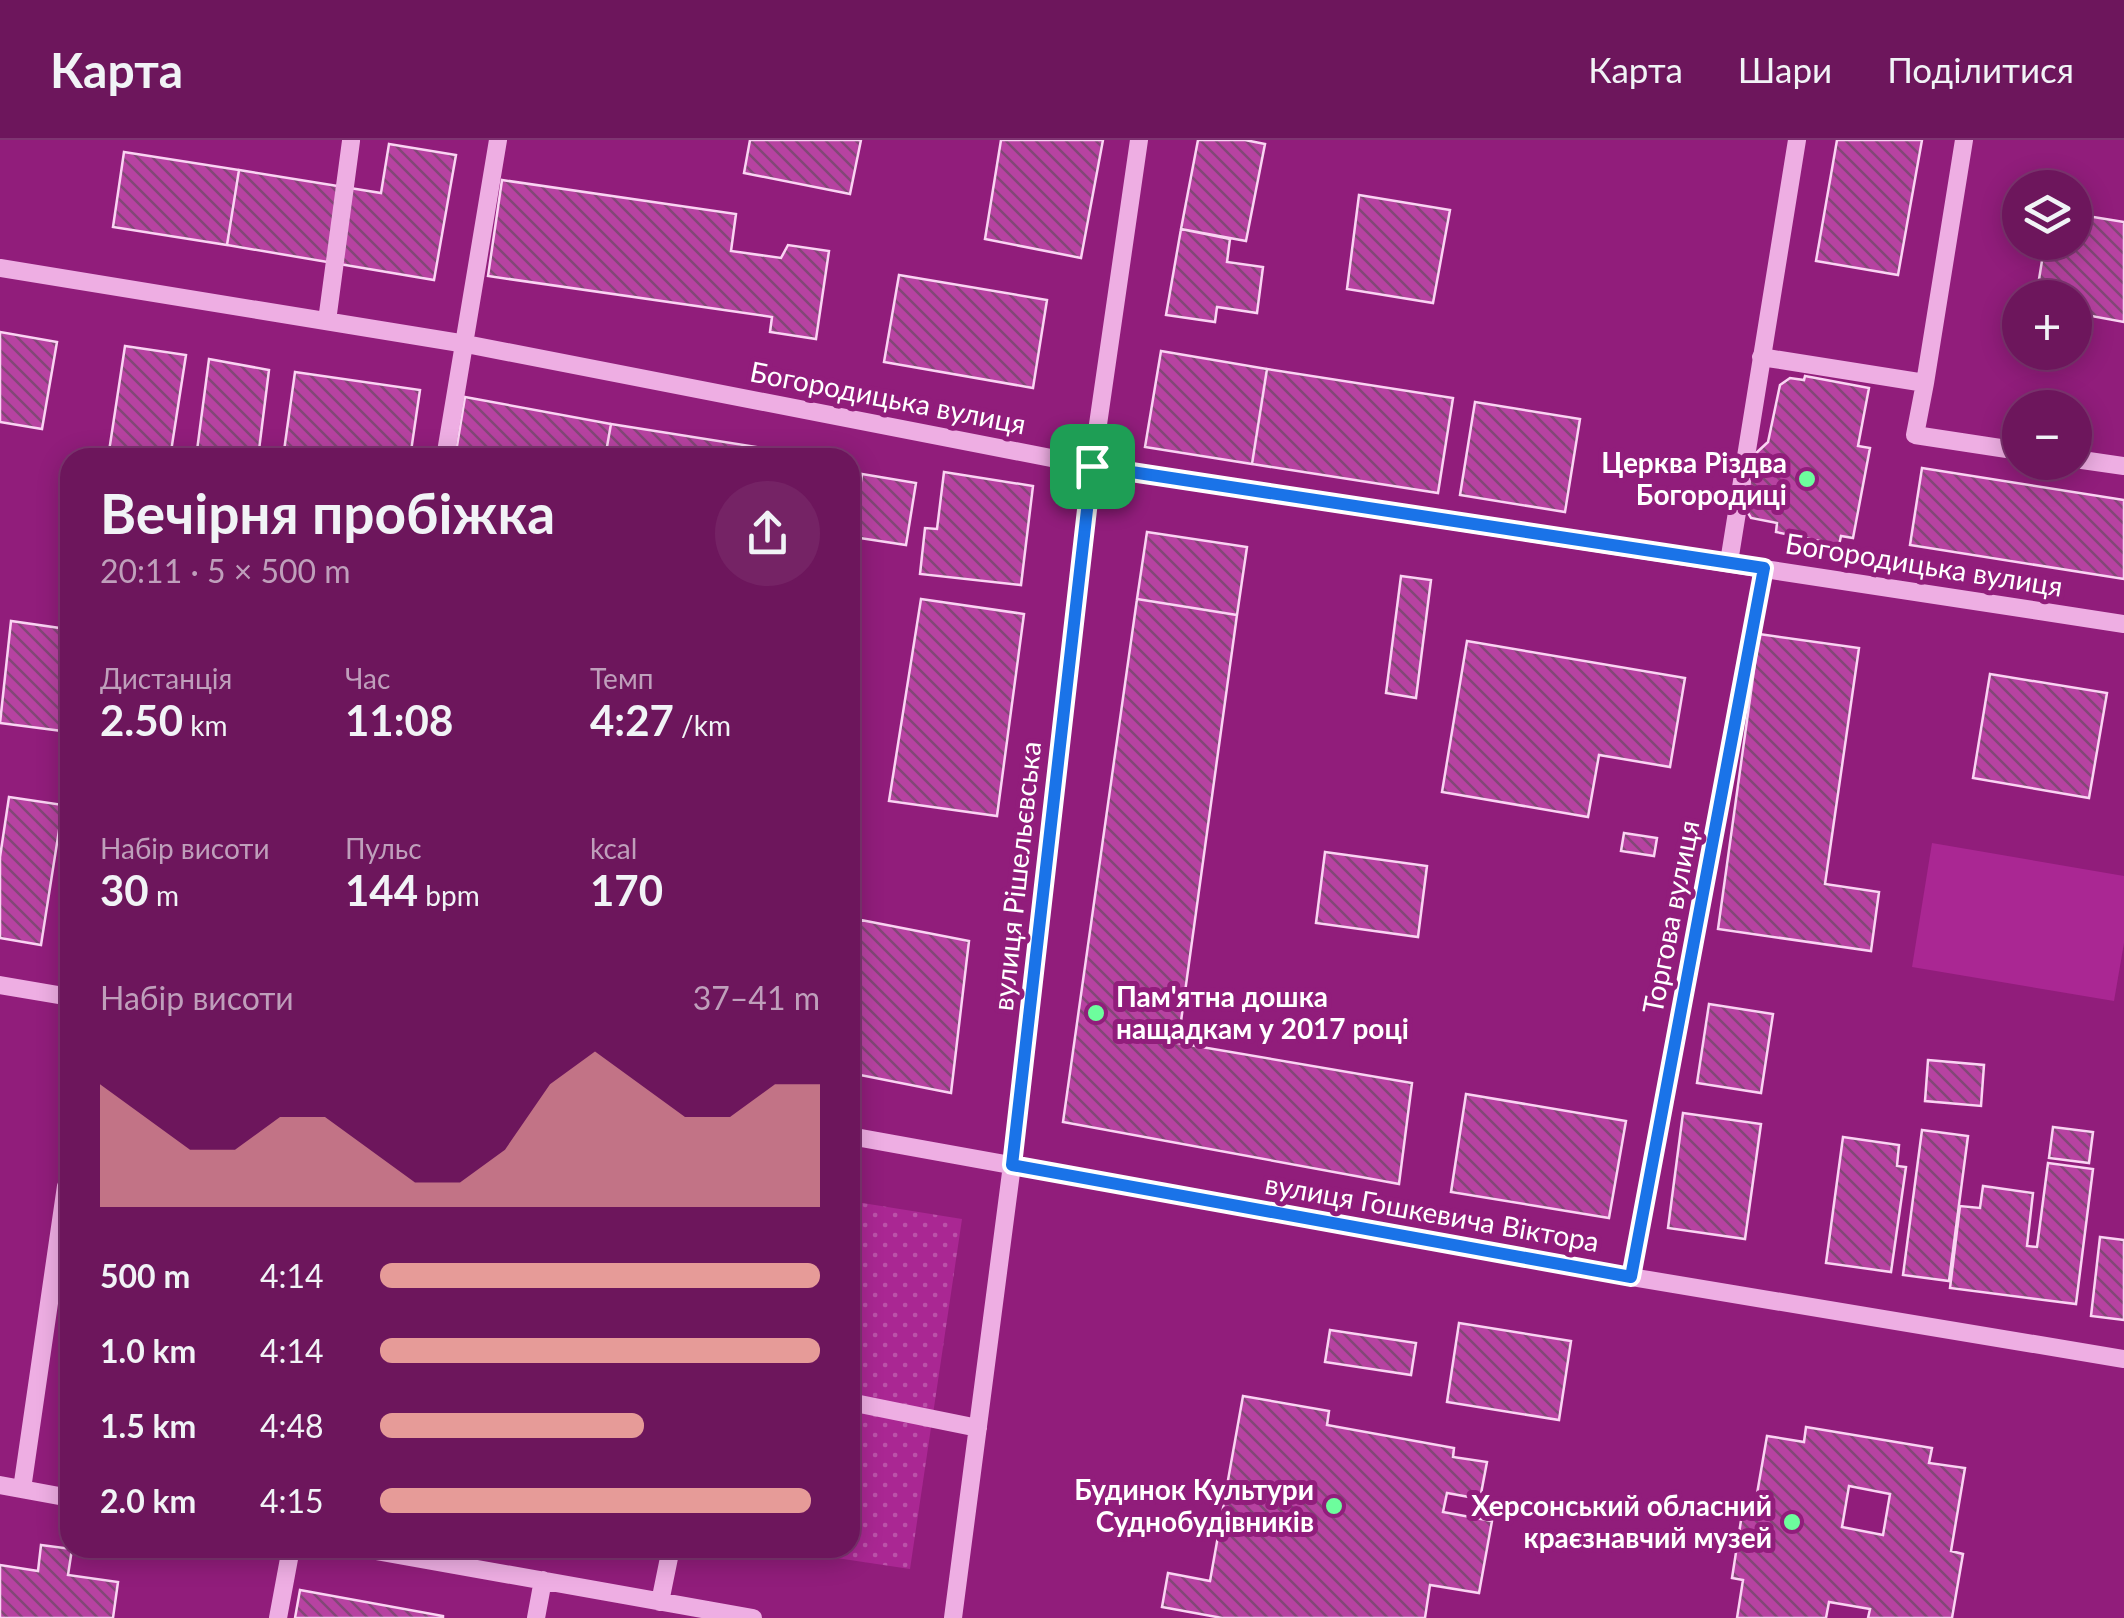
<!DOCTYPE html>
<html lang="uk">
<meta charset="utf-8">
<style>
:root{--surface:#6d165c;--page:#752365;--text:#f1f3f6;--muted:#bf9fbb;--line:#7f3572;--accent:#e69b98}
body{margin:0;font-family:Lato,sans-serif;background:var(--page);color:var(--text);height:100vh;display:flex;flex-direction:column;font-size:38px;white-space:nowrap}
*{box-sizing:border-box;margin:0}
p{font-size:32px;color:var(--muted)}
.icon{flex:none;width:55px;height:55px;fill:none;stroke:currentColor;stroke-width:2;stroke-linecap:round;stroke-linejoin:round}
.map{position:relative;flex:1;overflow:hidden}
.sheet{position:absolute;left:60px;top:308px;width:800px;height:1110px;display:flex;flex-direction:column;background:var(--surface);border-radius:30px;box-shadow:0 5px 25px #0003,0 0 0 2px var(--line)}
.sheet>*{flex:none}
.tools{position:absolute;left:2002px;top:30px;display:grid;gap:20px}
.tools a{display:grid;place-items:center;width:90px;height:90px;border-radius:50%;background:var(--surface);box-shadow:0 5px 25px #0003,0 0 0 2px var(--line);font-size:50px}
.pin{position:absolute;display:grid;place-items:center;width:85px;height:85px;color:#fff;margin:-42px;border-radius:20px;box-shadow:0 5px 15px #0006}
.round{display:grid;place-items:center;flex:none;width:105px;height:105px;border-radius:52px;background:var(--page)}
.head{display:flex;align-items:center;justify-content:space-between;height:170px;padding:0 40px}
h1{font-size:55px;font-weight:700;line-height:75px}
.stats{display:grid;grid-template-columns:repeat(3,1fr);gap:15px;height:170px;padding:10px 40px}
.stats div{display:grid;align-content:center}
.stats b{font-size:42px;font-weight:700}
.stats small{font-size:28px;font-weight:400}
.stats p{font-size:28px}
.chart{height:280px;padding:20px 40px}
.chart p{display:flex;justify-content:space-between}
.chart svg{width:100%;height:180px;margin-top:10px;fill:var(--accent);opacity:.7}
ul{padding:0 40px;list-style:none;font-size:32px}
li{display:grid;grid-template-columns:160px 120px 1fr;align-items:center;height:75px}
li i{height:25px;border-radius:12px;background:var(--accent)}
header{display:flex;align-items:center;gap:60px;box-sizing:border-box;height:140px;padding:0 50px;background:var(--surface);border-bottom:2px solid var(--line)}
header strong{font-size:48px}
nav{display:flex;gap:55px;margin-inline-start:auto;font-size:35px}
.map>svg:first-child{display:block}
.green{fill:#aa2793}
.park{fill:url(#park-dots)}
.building{fill:url(#building-back-hatch);stroke:#fad4f3;stroke-width:2.5;fill-rule:evenodd}
.lines{fill:none;stroke-linecap:round;stroke-linejoin:round}
.minor{stroke:#eeaee3;stroke-width:18}
.route-casing{stroke:#fff;stroke-width:20}
.route{stroke:#1a73e8;stroke-width:12}
.poi-dot{fill:#6dfd9d;stroke:#911d7b;stroke-width:4}
.labels{text-anchor:middle;stroke-width:10;stroke-linejoin:round;paint-order:stroke}
.street-label{font-size:28px;fill:#fff;stroke:#911d7b}
.poi-label{font-size:28px;font-weight:bold;fill:#fff;stroke:#911d7b;text-anchor:end}
</style>
<header>
<strong>Карта</strong>
<nav><a>Карта</a><a>Шари</a><a>Поділитися</a></nav>
</header>
<div class="map">
<svg width="2124" height="1478" viewBox="0 0 2124 1478">
<defs>
<pattern id="park-dots" width="8" height="8" patternUnits="userSpaceOnUse" patternTransform="scale(2.5)"><rect width="8" height="8" fill="#aa2793"/><path d="M2 2h.1M6 6h.1" fill="none" stroke="#bb52a9" stroke-width="1.8" stroke-linecap="round"/></pattern>
<pattern id="building-back-hatch" width="6" height="6" patternUnits="userSpaceOnUse" patternTransform="scale(2.5)"><rect width="6" height="6" fill="#b742a1"/><path d="M-1 5l2 2M0 0l6 6M5-1l2 2" fill="none" stroke="#824776"/></pattern>
</defs>
<rect width="100%" height="100%" fill="#911d7b"/>
<path class="green" d="M1932,703L2124,736V803L2114,861L1912,827Z"/>
<path class="park" d="M850,1061L962,1079L910,1429L770,1408H850Z"/>
<path class="building" d="M750,0H861L850,54L744,33Z
M1001,0H1103L1081,118L985,99Z
M1198,0H1245L1265,4L1246,101L1181,89Z
M1837,0H1922L1898,135L1816,121Z
M389,4L456,15L434,140L227,105L239,30L381,53Z
M124,12L239,30L227,105L113,87Z
M502,40L736,74L731,111L781,118L788,105L829,111L816,199L770,192L772,177L488,136Z
M1359,55L1450,70L1433,163L1347,149Z
M2075,74L2124,82V182L2075,173V158H2036L2045,102H2075Z
M1181,89L1230,99L1227,122L1263,127L1257,173L1217,167L1215,182L1166,175Z
M899,135L1047,160L1033,248L884,222Z
M0,192L57,202L42,289L0,282Z
M125,206L186,215L170,318H108Z
M1161,211L1267,229L1252,324L1145,307Z
M209,219L269,230L258,318H196Z
M1267,229L1453,258L1438,353L1252,324Z
M295,232L420,250L410,318H283Z
M1805,236L1869,248L1858,306L1870,308L1853,398L1841,396L1839,405L1776,392L1777,383L1751,378L1745,368L1754,315L1768,302L1780,245L1790,238L1804,240Z
M465,257L611,284L605,318H455Z
M1475,262L1580,279L1565,372L1460,355Z
M611,284L775,310L774,318H605Z
M1922,328L2124,360V439L1910,405Z
M944,332L1033,346L1021,445L920,434L925,388L937,389Z
M862,334L916,343L906,405L853,397Z
M1147,392L1247,407L1237,475L1137,459Z
M67,429H70V592L0,583L11,481L60,488Z
M1401,436L1431,440L1416,558L1386,553Z
M921,459L1024,474L997,676L889,661Z
M1137,459L1237,475L1178,903L1412,943L1399,1044L1063,982Z
M1759,494L1859,508L1825,744L1879,752L1871,811L1718,789Z
M1467,501L1685,538L1670,627L1599,615L1588,677L1442,652Z
M1990,534L2107,553L2089,658L1973,638Z
M9,657L63,665L41,805L0,798V717Z
M1624,693L1657,698L1654,716L1621,711Z
M1325,712L1427,726L1418,797L1316,783Z
M861,780L969,801L951,953L850,933V861Z
M1709,864L1773,874L1761,953L1697,943Z
M1928,920L1984,925L1981,966L1925,961Z
M1466,954L1626,981L1609,1078L1451,1052Z
M1683,973L1761,984L1745,1099L1668,1088Z
M2053,987L2093,992L2089,1023L2049,1018Z
M1922,990L1968,996L1949,1141L1903,1135Z
M1843,997L1899,1005L1897,1026L1906,1027L1891,1132L1826,1123Z
M2048,1023L2093,1029L2076,1164L1950,1148L1960,1066L1980,1068L1983,1046L2033,1053L2027,1106L2037,1107Z
M2100,1097L2124,1100V1180L2091,1176Z
M1459,1183L1571,1201L1559,1280L1447,1262Z
M1330,1190L1416,1203L1411,1235L1325,1222Z
M1243,1256L1329,1271L1327,1285L1454,1308L1453,1317L1487,1322L1480,1359L1447,1353L1443,1372L1492,1381L1479,1453L1430,1445L1425,1478H1222L1162,1467L1168,1433L1210,1441Z
M1806,1287L1932,1308L1929,1323L1965,1328L1951,1411L1963,1414L1952,1478H1868L1870,1469L1829,1462L1826,1478H1737L1743,1440L1732,1438L1742,1374L1753,1377L1767,1296L1804,1302ZM1849,1346L1890,1354L1883,1395L1842,1387Z
M41,1405L72,1409L68,1435L118,1442L113,1478H0V1425L38,1431Z
M300,1450L443,1476V1478H295Z"/>
<g class="lines">
<path class="minor" d="M0,128L466,204L1092,326L2124,484
M327,181L351,1
M1761,217L1925,243L1964,0
M1925,243L1915,295L2020,311
M445,318L498,0
M2075,319L2124,326
M1729,422L1797,0
M0,845L70,857
M850,996L1631,1137L2124,1219
M1631,1137L1764,428
M850,1262L978,1288
M0,1345L70,1358
M22,1349L66,1046
M359,1408L753,1478
M660,1462L671,1408
M278,1478L291,1408
M536,1478L543,1440
M953,1478L1012,1025L1092,326L1139,0"/>
</g>
<g class="lines">
<g class="route-casing">
<path id="route" d="M1092,326L1764,428L1631,1137L1012,1025Z"/>
</g>
<use href="#route" class="route"/>
</g>
<g class="poi-dot">
<circle cx="1807" cy="339" r="10"/>
<circle cx="1096" cy="873" r="10"/>
<circle cx="1334" cy="1366" r="10"/>
<circle cx="1792" cy="1382" r="10"/>
</g>
<g class="labels">
<g class="street-label">
<text transform="translate(888 258) rotate(11)" y="10">Богородицька вулиця</text>
<text transform="translate(1924 425) rotate(9)" y="10">Богородицька вулиця</text>
<text transform="translate(1017 736) rotate(-84)" y="10">вулиця Рішельєвська</text>
<text transform="translate(1671 777) rotate(-79)" y="10">Торгова вулиця</text>
<text transform="translate(1432 1073) rotate(10)" y="10">вулиця Гошкевича Віктора</text>
</g>
<g class="poi-label">
<text x="1787" y="333">Церква Різдва<tspan x="1787" dy="32">Богородиці</tspan></text>
<text x="1116" y="867" text-anchor="start">Пам'ятна дошка<tspan x="1116" dy="32">нащадкам у 2017 році</tspan></text>
<text x="1314" y="1360">Будинок Культури<tspan x="1314" dy="32">Суднобудівників</tspan></text>
<text x="1772" y="1376">Херсонський обласний<tspan x="1772" dy="32">краєзнавчий музей</tspan></text>
</g>
</g>
</svg>
<div class="tools">
<a><svg class="icon" aria-label="layers" viewBox="0 0 24 24"><path d="M12 4l9 5-9 5-9-5zM3 14l9 5 9-5"/></svg></a>
<a>+</a>
<a>−</a>
</div>
<div class="pin" style="left:1092px;top:326px;background:#1e9e55"><svg class="icon" aria-label="arrive" viewBox="0 0 24 24"><path d="M6 21V4h12l-3 4 3 4H6"/></svg></div>
<section class="sheet">
<div class="head"><div><h1>Вечірня пробіжка</h1><p>20:11 · 5 × 500 m</p></div><a class="round"><svg class="icon" aria-label="share" viewBox="0 0 24 24"><path d="M12 15V3M7 8l5-5 5 5M5 13v7h14v-7"/></svg></a></div>
<div class="stats">
<div><p>Дистанція</p><b>2.50<small> km</small></b></div>
<div><p>Час</p><b>11:08</b></div>
<div><p>Темп</p><b>4:27<small> /km</small></b></div>
</div>
<div class="stats">
<div><p>Набір висоти</p><b>30<small> m</small></b></div>
<div><p>Пульс</p><b>144<small> bpm</small></b></div>
<div><p>kcal</p><b>170</b></div>
</div>
<div class="chart"><p><span>Набір висоти</span>37–41 m</p>
<svg viewBox="0 0 160 44" preserveAspectRatio="none"><path d="M0 44V14L10 22L20 30L30 30L40 22L50 22L60 30L70 38L80 38L90 30L100 14L110 6L120 14L130 22L140 22L150 14L160 14V44z"/></svg>
</div>
<ul>
<li><b>500 m</b>4:14<i style="width:100%"></i></li>
<li><b>1.0 km</b>4:14<i style="width:100%"></i></li>
<li><b>1.5 km</b>4:48<i style="width:60%"></i></li>
<li><b>2.0 km</b>4:15<i style="width:98%"></i></li>
</ul>
</section>
</div>
